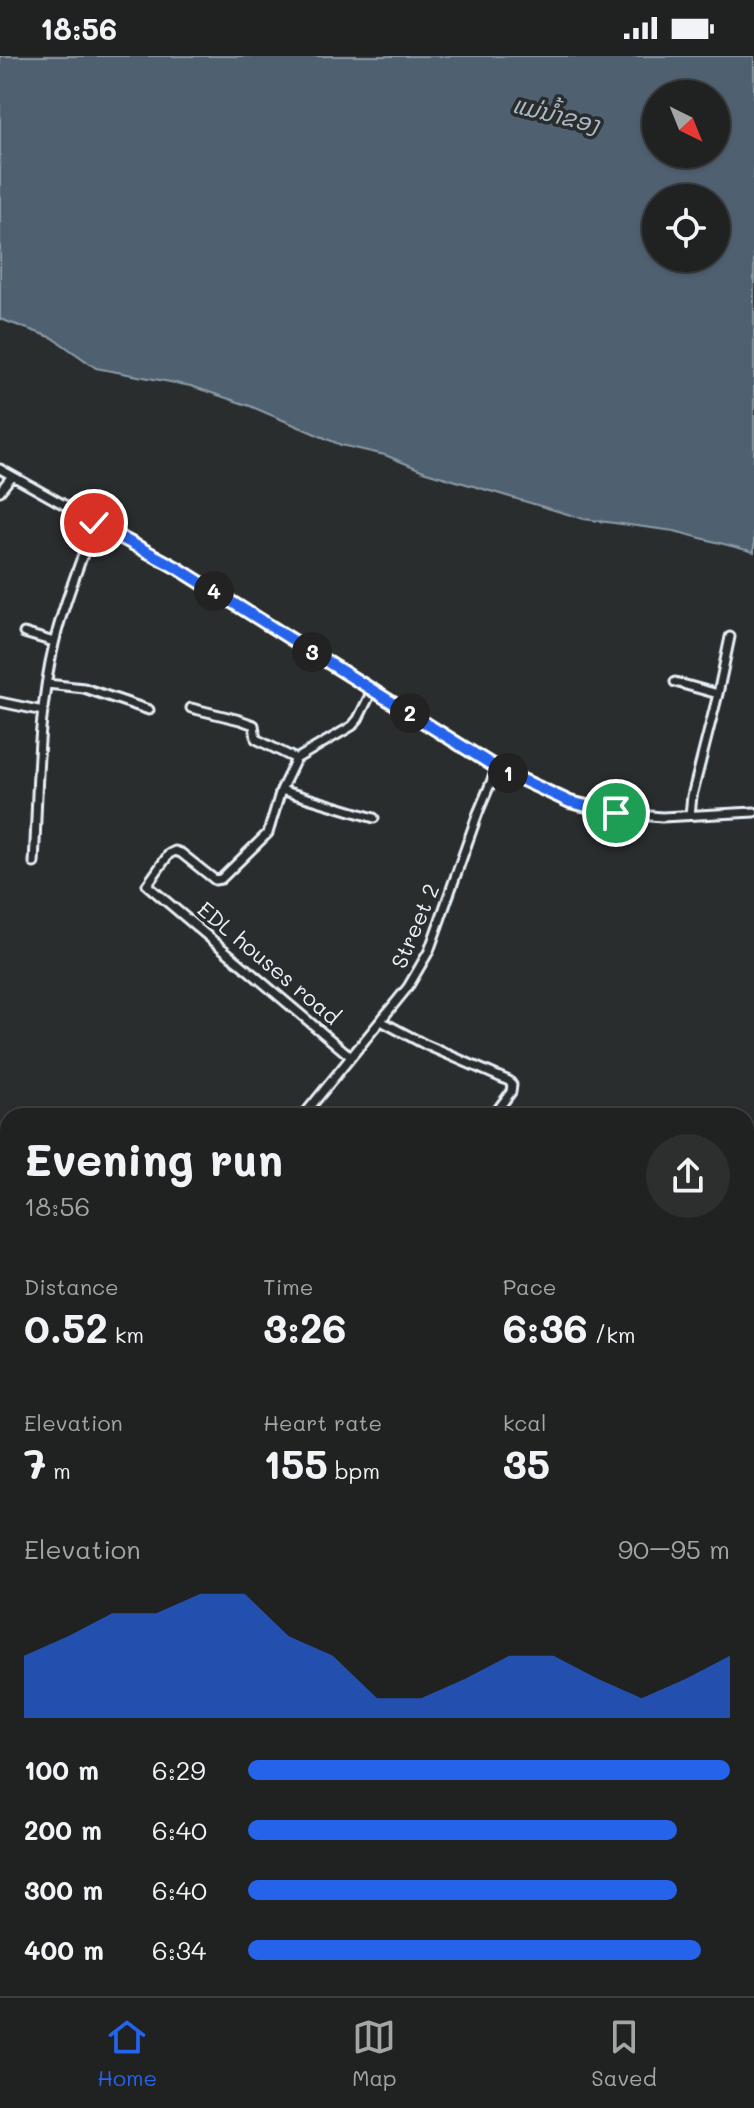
<!DOCTYPE html>
<meta charset="utf-8">
<style>
:root{--surface:#202222;--page:#2d2f2f;--text:#f1f3f6;--muted:#a2a4a5;--line:#3d3f40;--accent:#2563eb}
body{margin:0;font-family:Mali,"Noto Sans Lao",sans-serif;background:var(--page);color:var(--text);height:100vh;display:flex;flex-direction:column;font-size:30px;white-space:nowrap}
*{box-sizing:border-box;margin:0}
p{font-size:26px;color:var(--muted)}
.icon{flex:none;width:44px;height:44px;fill:none;stroke:currentColor;stroke-width:2;stroke-linecap:round;stroke-linejoin:round}
.map{position:relative;flex:1;overflow:hidden}
.details{position:absolute;left:0px;top:1052px;width:754px;height:888px;display:flex;flex-direction:column;background:var(--surface);border-radius:24px 24px 0 0;box-shadow:0 2px 6px #0004,0 0 0 2px var(--line)}
.details>*{flex:none}
.needle{width:52px;rotate:137deg}
.fabs{position:absolute;left:642px;top:24px;display:grid;gap:16px}
.fabs a{display:grid;place-items:center;width:88px;height:88px;border-radius:50%;background:var(--surface);box-shadow:0 2px 6px #0004,0 0 0 2px var(--line);font-size:40px}
.pin{position:absolute;display:grid;place-items:center;width:68px;height:68px;color:#fff;margin:-34px;border:4px solid #fff;border-radius:50%;box-shadow:0 2px 8px #0007}
.km{position:absolute;width:40px;height:40px;margin:-20px;border-radius:50%;background:#222;color:#fff;font-size:22px;line-height:40px;text-align:center}
.round{display:grid;place-items:center;flex:none;width:84px;height:84px;border-radius:42px;background:var(--page)}
.summary{display:flex;align-items:center;justify-content:space-between;height:136px;padding:0 24px}
h1{font-size:44px;font-weight:800;line-height:60px}
.metrics{display:grid;grid-template-columns:repeat(3,1fr);gap:12px;height:136px;padding:8px 24px}
.metrics div{display:grid;align-content:center}
.metrics b{font-size:40px;font-weight:800}
.metrics small{font-size:22px;font-weight:400}
.metrics p{font-size:22px}
.chart{height:224px;padding:16px 24px}
.chart p{display:flex;justify-content:space-between}
.chart svg{width:100%;height:144px;margin-top:8px;fill:var(--accent);opacity:.7}
ul{padding:0 24px;list-style:none;font-size:26px}
li{display:grid;grid-template-columns:128px 96px 1fr;align-items:center;height:60px}
li i{height:20px;border-radius:10px;background:var(--accent)}
.status{display:flex;justify-content:space-between;align-items:center;height:56px;padding:0 40px;background:var(--surface);direction:ltr}
.status svg{height:22px;fill:currentColor}
.menu{display:flex;justify-content:space-around;align-items:center;height:112px;border-top:2px solid var(--line);background:var(--surface);font-size:22px;color:var(--muted)}
.menu a{display:grid;justify-items:center;gap:4px}
.menu .active{color:var(--accent)}
.map>svg:first-child{display:block}
.water{fill:#4f6171;stroke:#8c9ba7;stroke-width:2;fill-rule:evenodd}
.lines{fill:none;stroke-linecap:round;stroke-linejoin:round}
.stream{stroke:#8c9ba7;stroke-width:2}
.street-casing{stroke:#e8f1f8;stroke-width:13}
.secondary-casing{stroke:#e8f1f8;stroke-width:17}
.street{stroke:#2a2d2e;stroke-width:7}
.secondary{stroke:#2a2d2e;stroke-width:11}
.route-casing{stroke:#fff;stroke-width:16}
.route{stroke:#2563eb;stroke-width:10}
.labels{text-anchor:middle;stroke-width:7;stroke-linejoin:round;paint-order:stroke}
.street-label{font-size:22px;fill:#e8f1f8;stroke:#2a2d2e}
.water-label{font-size:24px;font-style:italic;fill:#abb7c2;stroke:#2a2d2e}
</style>
<div class="status"><b>18:56</b><svg viewBox="0 0 49 12"><path d="M0 12V9h3v3zM5 12V6h3v6zM10 12V3h3v9zM15 12V0h3v12zM26 1h20v11H26zM47 4h2v5h-2z"/></svg></div>
<div class="map">
<svg width="754" height="1940" viewBox="0 0 754 1940">
<rect width="100%" height="100%" fill="#2a2d2e"/>
<filter id="ink" filterUnits="userSpaceOnUse"><feTurbulence type="fractalNoise" baseFrequency=".0125" numOctaves="2"/><feDisplacementMap in="SourceGraphic" scale="16" xChannelSelector="R" yChannelSelector="G"/><feConvolveMatrix kernelMatrix="1 2 1 2 8 2 1 2 1" color-interpolation-filters="sRGB"/></filter>
<g filter="url(#ink)">
<path class="water" d="M0,0H754V496L674,475L584,463L426,416L385,399L341,389L250,350L191,330L96,312L53,282L0,263ZM656,38H716V98H656ZM656,142H716V202H656Z
M3,1231H8V1285L1,1322L8,1323V1334L0,1335V1232Z"/>
<g class="lines">
<path class="stream" d="M0,1343H8
M746,1562L749,1585"/>
<g class="street-casing">
<path id="street" d="M0,413L179,513L497,712L570,746L616,757L662,761L754,756
M0,435L12,420
M24,577L54,586
M675,626L718,638
M47,628L84,632L149,654
M0,646L43,655
M191,652L240,664L254,669L256,683L296,703
M281,734L374,762
M690,759L692,740L718,638L730,581
M34,807C38,735 37,659 54,588C63,547 81,507 94,467
M381,965L424,988L509,1025L512,1029L511,1036L493,1060
M350,1000L147,829L169,798L175,795L181,797L215,824L221,823L268,777L281,734L296,703L352,670L358,663L373,633
M303,1060L408,931L429,895L478,757L497,712
M0,1079L8,1085
M242,1932V1940
M631,1932L642,1940
M127,1940L128,1932
M407,1940L410,1932"/>
</g>
<g class="secondary-casing">
<path id="secondary" d="M746,1640L754,1648
M746,1708L754,1700
M746,1731L754,1722
M528,1940L535,1932
M548,1940L555,1932"/>
</g>
<use href="#street" class="street"/>
<use href="#secondary" class="secondary"/>
</g>
</g>
<g class="lines" filter="url(#ink)">
<g class="route-casing">
<path id="route" d="M94,467L179,513L497,712L570,746L616,757"/>
</g>
<use href="#route" class="route"/>
</g>
<g class="labels">
<g class="street-label">
<text transform="translate(415 870) rotate(-67)" y="8">Street 2</text>
<text transform="translate(269 907) rotate(40)" y="8">EDL houses road</text>
</g>
<g class="water-label">
<text transform="translate(556 59) rotate(14)" y="8">ແມ່ນ້ຳຂອງ</text>
</g>
</g>
</svg>
<div class="fabs">
<a><svg class="needle" viewBox="-14 -14 28 28"><path d="M0-13l5 13h-10z" fill="#e53935"/><path d="M0 13l5-13h-10z" fill="#a2a4a5"/></svg></a>
<a><svg class="icon" aria-label="locate" viewBox="0 0 24 24"><circle cx="12" cy="12" r="6"/><path d="M12 2v4M12 18v4M2 12h4M18 12h4"/></svg></a>
</div>
<div class="pin" style="left:616px;top:757px;background:#1e9e55"><svg class="icon" aria-label="arrive" viewBox="0 0 24 24"><path d="M6 21V4h12l-3 4 3 4H6"/></svg></div>
<div class="pin" style="left:94px;top:467px;background:#d93025"><svg class="icon" aria-label="check" viewBox="0 0 24 24"><path d="M5 12l5 5 9-10"/></svg></div>
<b class="km" style="left:508px;top:717px">1</b>
<b class="km" style="left:410px;top:657px">2</b>
<b class="km" style="left:312px;top:596px">3</b>
<b class="km" style="left:214px;top:535px">4</b>
<section class="details">
<div class="summary"><div><h1>Evening run</h1><p>18:56</p></div><a class="round"><svg class="icon" aria-label="share" viewBox="0 0 24 24"><path d="M12 15V3M7 8l5-5 5 5M5 13v7h14v-7"/></svg></a></div>
<div class="metrics">
<div><p>Distance</p><b>0.52<small> km</small></b></div>
<div><p>Time</p><b>3:26</b></div>
<div><p>Pace</p><b>6:36<small> /km</small></b></div>
</div>
<div class="metrics">
<div><p>Elevation</p><b>7<small> m</small></b></div>
<div><p>Heart rate</p><b>155<small> bpm</small></b></div>
<div><p>kcal</p><b>35</b></div>
</div>
<div class="chart"><p><span>Elevation</span>90–95 m</p>
<svg viewBox="0 0 160 44" preserveAspectRatio="none"><path d="M0 44V25L10 19L20 12L30 12L40 6L50 6L60 19L70 25L80 38L90 38L100 32L110 25L120 25L130 32L140 38L150 32L160 25V44z"/></svg>
</div>
<ul>
<li><b>100 m</b>6:29<i style="width:100%"></i></li>
<li><b>200 m</b>6:40<i style="width:89%"></i></li>
<li><b>300 m</b>6:40<i style="width:89%"></i></li>
<li><b>400 m</b>6:34<i style="width:94%"></i></li>
</ul>
</section>
</div>
<nav class="menu">
<a class="active"><svg class="icon" aria-label="home" viewBox="0 0 24 24"><path d="M3 11l9-7 9 7M6 9v11h12V9"/></svg>Home</a>
<a><svg class="icon" aria-label="map" viewBox="0 0 24 24"><path d="M3 6l6-2 6 2 6-2v14l-6 2-6-2-6 2zM9 4v14M15 6v14"/></svg>Map</a>
<a><svg class="icon" aria-label="saved" viewBox="0 0 24 24"><path d="M7 4h10v16l-5-4-5 4z"/></svg>Saved</a>
</nav>
